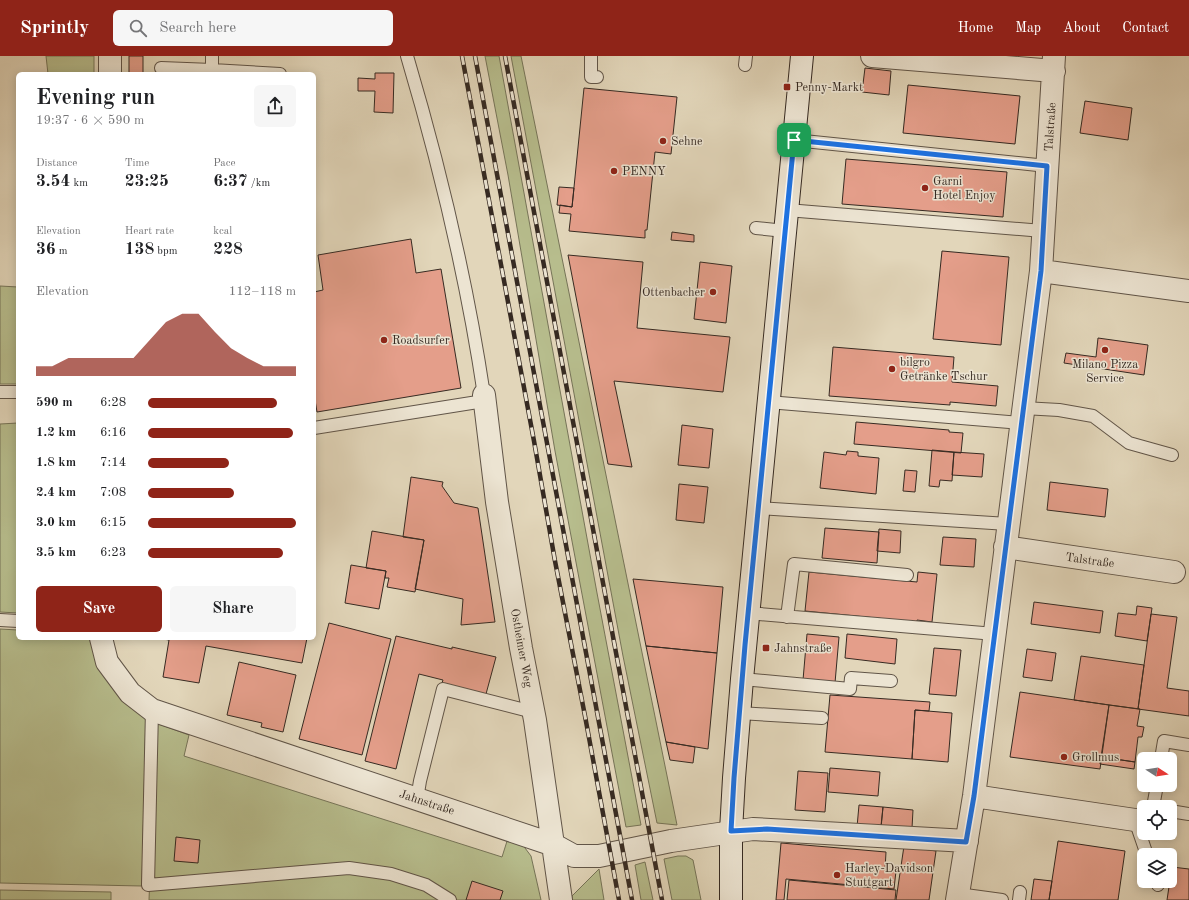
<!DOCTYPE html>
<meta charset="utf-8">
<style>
:root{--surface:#fff;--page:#f6f6f6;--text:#202124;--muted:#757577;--accent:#8f2418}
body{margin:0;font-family:"Old Standard TT",serif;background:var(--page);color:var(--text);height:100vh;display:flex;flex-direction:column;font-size:15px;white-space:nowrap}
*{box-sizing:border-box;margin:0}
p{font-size:13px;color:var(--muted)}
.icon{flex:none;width:22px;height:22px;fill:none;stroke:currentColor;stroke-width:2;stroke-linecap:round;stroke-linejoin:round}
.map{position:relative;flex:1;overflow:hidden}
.panel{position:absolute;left:16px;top:16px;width:300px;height:568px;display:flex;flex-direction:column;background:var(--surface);border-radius:6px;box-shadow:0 2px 10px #0003}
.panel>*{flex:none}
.needle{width:26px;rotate:102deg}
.tools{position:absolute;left:1137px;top:696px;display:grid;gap:8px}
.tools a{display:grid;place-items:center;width:40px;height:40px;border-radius:6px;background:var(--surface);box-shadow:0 2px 10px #0003;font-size:20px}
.pin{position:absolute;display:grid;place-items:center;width:34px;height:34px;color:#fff;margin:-17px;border-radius:8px;box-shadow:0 2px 6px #0006}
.round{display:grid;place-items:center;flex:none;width:42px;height:42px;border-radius:6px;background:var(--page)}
.headline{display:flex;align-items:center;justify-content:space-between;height:68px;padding:0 20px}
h1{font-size:22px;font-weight:700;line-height:30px}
.stats{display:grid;grid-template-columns:repeat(3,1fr);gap:6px;height:68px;padding:4px 20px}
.stats div{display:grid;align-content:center}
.stats b{font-size:17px;font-weight:700}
.stats small{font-size:11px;font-weight:400}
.stats p{font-size:11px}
.chart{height:112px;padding:8px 20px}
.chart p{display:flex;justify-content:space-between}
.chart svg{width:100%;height:72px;margin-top:4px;fill:var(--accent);opacity:.7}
.primary-button{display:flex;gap:8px;margin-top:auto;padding:8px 20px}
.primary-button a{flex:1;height:46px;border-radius:6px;background:var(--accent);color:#fff;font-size:16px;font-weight:700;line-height:46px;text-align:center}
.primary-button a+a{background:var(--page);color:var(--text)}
ul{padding:0 20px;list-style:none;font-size:13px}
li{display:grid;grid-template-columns:64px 48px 1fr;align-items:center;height:30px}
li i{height:10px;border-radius:5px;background:var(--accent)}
header{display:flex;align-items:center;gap:24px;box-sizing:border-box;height:56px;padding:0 20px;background:var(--accent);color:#fff}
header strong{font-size:19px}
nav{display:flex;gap:22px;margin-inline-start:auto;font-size:14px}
.search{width:280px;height:36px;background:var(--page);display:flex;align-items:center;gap:10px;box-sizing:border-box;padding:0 14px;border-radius:6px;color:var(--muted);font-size:15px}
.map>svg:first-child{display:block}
.green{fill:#b7bd8d;stroke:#767458}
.building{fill:#e49e8a;stroke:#362a22}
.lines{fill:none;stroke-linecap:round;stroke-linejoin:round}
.lane-casing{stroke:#615548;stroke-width:14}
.street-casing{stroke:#615548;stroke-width:24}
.secondary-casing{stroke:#362a22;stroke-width:24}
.lane{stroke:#ece4d2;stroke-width:12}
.street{stroke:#ece4d2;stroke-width:22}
.secondary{stroke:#ece4d2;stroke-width:22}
.rail-casing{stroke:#362a22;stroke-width:4.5}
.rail{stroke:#ece4d2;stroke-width:3;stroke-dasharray:9;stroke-linecap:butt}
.route-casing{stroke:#fff;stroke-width:8}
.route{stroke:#1a73e8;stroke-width:5}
.poi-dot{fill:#8f2418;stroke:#ece4d2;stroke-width:1.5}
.labels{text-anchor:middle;stroke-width:3;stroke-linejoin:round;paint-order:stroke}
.poi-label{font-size:12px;fill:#362a22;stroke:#ece4d2;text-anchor:start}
.street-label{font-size:12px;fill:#362a22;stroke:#ece4d2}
</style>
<header>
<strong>Sprintly</strong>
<div class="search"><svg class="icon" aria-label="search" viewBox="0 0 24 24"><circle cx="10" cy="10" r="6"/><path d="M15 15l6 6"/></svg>Search here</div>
<nav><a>Home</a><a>Map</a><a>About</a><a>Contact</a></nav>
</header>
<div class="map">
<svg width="1189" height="844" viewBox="0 0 1189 844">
<rect width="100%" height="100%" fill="#e2d6ba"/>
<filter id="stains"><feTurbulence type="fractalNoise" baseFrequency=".005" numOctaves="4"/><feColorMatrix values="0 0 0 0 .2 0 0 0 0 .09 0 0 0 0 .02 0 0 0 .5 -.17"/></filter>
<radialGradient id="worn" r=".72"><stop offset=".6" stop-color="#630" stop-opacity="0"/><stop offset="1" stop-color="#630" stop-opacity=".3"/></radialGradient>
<path class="green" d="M46,0H94V18H48Z
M485,0H499L597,537L641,769L626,771L555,395L508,119Z
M511,0H521L677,769L657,767L623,600Z
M0,230L18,231V328H0Z
M18,367V557L0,556V368Z
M0,573L18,574V582H93L146,656L142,830L0,827Z
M156,667L189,679L184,700L502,801L508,782L522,788L531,800L541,844H149Z
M678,800H686L693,804L701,844H672L664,803Z
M645,806L653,844H641L635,809Z
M599,813L604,844H572V840Z
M0,834L111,836V844H0Z"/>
<path class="building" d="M129,0H143V18H129Z
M865,12L891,15L889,39L862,36Z
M375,17H394L393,57L374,56L375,35H358V22L375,23Z
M908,29L1020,40L1015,88L903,77Z
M584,32L677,41L671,98L655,96L647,174H645V182L569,175L571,158L559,157L560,149L572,151Z
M1085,45L1132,52L1128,84L1080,77Z
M846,103L1007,116L1003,161L842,148Z
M559,131L574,132L572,151L557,149Z
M672,176L694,179V186L671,184Z
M411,183L416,217L441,213L461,332L317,356L314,338V236L323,234L318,199Z
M942,195L1009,201L1001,289L933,283Z
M568,199L643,206L637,272L730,281L723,336L614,325L632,411L608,408Z
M700,206L732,210L726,267L694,263Z
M1098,282L1148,289L1144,319L1064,307L1066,297L1096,301Z
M833,291L954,301L952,326L998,330L996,350L950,346V349L829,340Z
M856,366L949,374V376L963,377L961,397L854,388Z
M682,369L713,373L709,412L678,409Z
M932,394L954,396L952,425L940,424L939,431L929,430Z
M847,395L858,396V400L879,402L876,438L820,432L824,396L846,399Z
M954,396L984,398L982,421L952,419Z
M905,414L917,415L915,436L903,435Z
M411,421L443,426L442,430L454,447L478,452L495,566L461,569L463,543L415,533L424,484L403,481Z
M1050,426L1108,433L1105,461L1047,454Z
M679,428L708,431L704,467L676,464Z
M825,472L879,476L877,507L822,502Z
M879,473L901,475L900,497L877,495Z
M372,475L424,484L415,536L387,531L389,522H385L386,515L366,512Z
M943,481L976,483L974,511L940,509Z
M351,509L386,515L379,553L345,547Z
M809,516L917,526L918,516L937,518L932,566L917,564V566L805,555Z
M633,523L723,531L717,597L646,590Z
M1034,546L1103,555L1100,577L1031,568Z
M1137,550L1152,552L1147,585L1115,580L1118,557L1136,559Z
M1151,558L1177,561L1167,632L1189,635V660L1138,653Z
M329,567L391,583L362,699L299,683Z
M807,578L839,581L835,627L803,624Z
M847,578L897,583L895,608L845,602Z
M396,580L452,593V591L496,601L486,638L442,627L443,624L419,618L396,713L365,705Z
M157,582H307L302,607L206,590L199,627L163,621L169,584Z
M646,590L717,597L708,693L666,686Z
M934,592L961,594L956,640L929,638Z
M1027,593L1056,597L1052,625L1023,621Z
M1081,600L1144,609L1138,653L1074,644Z
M239,606L296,619L283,676L261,671L262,667L227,659Z
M1020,636L1109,649L1100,713L1010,701Z
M830,639L930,646L929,655L915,654L912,703L825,696Z
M1109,649L1140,653L1137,670L1144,671L1142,681H1138L1135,706L1101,701Z
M915,654L952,657L948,706L912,703Z
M666,686L695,691L693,707L670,704Z
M1101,701L1135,706L1134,713L1100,708Z
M830,712L880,716L878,740L828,736Z
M798,715L828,717L825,756L795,754Z
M859,749L883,751L881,772L857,771Z
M883,751L913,754L912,772L881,770Z
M176,781L200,784L198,807L174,805Z
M1058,785L1125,795L1118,844H1049Z
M781,787L886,796L885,814L896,815L894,833L786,823L784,844H776Z
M904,790L936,795L929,844H896Z
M1172,811L1189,813V844H1167Z
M1034,823L1052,825L1049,844H1031Z
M789,824L896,834L895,844H787Z
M472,825L503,835L500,844H466Z"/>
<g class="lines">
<g class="lane-casing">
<path id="lane" d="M407,0C440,111 467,225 484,339
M591,0V21H597
M745,9L746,0
M161,12L212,14V0
M212,14L280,18
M794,84L1047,110
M787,154L1043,175
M756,172L785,175
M0,336H18
M768,346L1021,367
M1023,352L1059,354L1093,360L1129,387L1172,399
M314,372L484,345
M758,452L1008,468
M748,557L995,578
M787,561L794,508L907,519
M0,564L18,565
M742,623L850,633L851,622L891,625
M152,654L148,829L349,812L391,818L426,829L450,844
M739,657L822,662
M1161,703L1164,685L1189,689
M417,743L420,725L443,633L533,656
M1153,751L1157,729
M1170,755L1189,758
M1144,758L1135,764L1147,799
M1157,825L1158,829
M958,838L1002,844
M1019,844L1020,836"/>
</g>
<g class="street-casing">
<path id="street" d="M872,0L1054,15
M110,18V0
M1041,215L1189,235
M484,339L497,446L521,592L535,664L561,844
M1005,491L1174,516
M101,582L107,606L130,637L152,654L554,789L574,800H599L671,785L753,773L967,785
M974,740L1135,764
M957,844L974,740L1041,215L1054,0"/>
</g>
<g class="secondary-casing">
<path id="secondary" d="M731,844V775L734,722L742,623L802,0"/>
</g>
<use href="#lane" class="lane"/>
<use href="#street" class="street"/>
<use href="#secondary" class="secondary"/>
<g class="rail-casing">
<path id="rail" d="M462,0L534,385L555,505L585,660L619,844
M475,0L632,844
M505,0L662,844"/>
</g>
<use href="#rail" class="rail"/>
</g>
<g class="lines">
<g class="route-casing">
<path id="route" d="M794,84L1047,110L1041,215L974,740L966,786L767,773L731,775L734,722L745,589Z"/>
</g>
<use href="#route" class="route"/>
</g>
<g class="poi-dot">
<rect x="783" y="27" width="8" height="8" rx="2"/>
<circle cx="663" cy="85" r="4"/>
<circle cx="614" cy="115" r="4"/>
<circle cx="925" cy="132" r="4"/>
<circle cx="713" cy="236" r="4"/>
<circle cx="384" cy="284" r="4"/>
<circle cx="1105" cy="294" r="4"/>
<circle cx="892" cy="313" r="4"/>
<rect x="762" y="588" width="8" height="8" rx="2"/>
<circle cx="1064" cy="701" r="4"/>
<circle cx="837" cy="819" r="4"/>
</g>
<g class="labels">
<g class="poi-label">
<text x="795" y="35">Penny-Markt</text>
<text x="671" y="89">Sehne</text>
<text x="622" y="119">PENNY</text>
<text x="933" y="129">Garni<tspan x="933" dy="14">Hotel Enjoy</tspan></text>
<text x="705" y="240" text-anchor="end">Ottenbacher</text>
<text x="392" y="288">Roadsurfer</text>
<text x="900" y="310">bilgro<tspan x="900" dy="14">Getränke Tschur</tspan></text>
<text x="1105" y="312" text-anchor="middle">Milano Pizza<tspan x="1105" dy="14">Service</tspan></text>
<text x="774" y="596">Jahnstraße</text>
<text x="1072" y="705">Grollmus</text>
<text x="845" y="816">Harley-Davidson<tspan x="845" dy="14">Stuttgart</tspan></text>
</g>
<g class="street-label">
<text transform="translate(1050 71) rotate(-86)" y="4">Talstraße</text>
<text transform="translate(1090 504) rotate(8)" y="4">Talstraße</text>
<text transform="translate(522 592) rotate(80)" y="4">Ostheimer Weg</text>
<text transform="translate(427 746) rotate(18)" y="4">Jahnstraße</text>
</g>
</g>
<rect width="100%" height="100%" filter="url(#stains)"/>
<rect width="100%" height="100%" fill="url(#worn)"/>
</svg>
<div class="tools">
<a><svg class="needle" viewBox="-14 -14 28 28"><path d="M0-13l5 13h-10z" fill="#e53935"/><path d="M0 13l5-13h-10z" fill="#757577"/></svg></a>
<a><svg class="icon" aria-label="locate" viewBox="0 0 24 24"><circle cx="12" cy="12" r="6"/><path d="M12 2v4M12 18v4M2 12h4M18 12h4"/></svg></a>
<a><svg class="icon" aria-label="layers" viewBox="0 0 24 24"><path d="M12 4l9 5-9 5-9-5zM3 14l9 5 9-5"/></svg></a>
</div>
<div class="pin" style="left:794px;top:84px;background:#1e9e55"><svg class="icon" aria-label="arrive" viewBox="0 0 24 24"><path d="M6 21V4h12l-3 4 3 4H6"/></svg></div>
<section class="panel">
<div class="headline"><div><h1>Evening run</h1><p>19:37 · 6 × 590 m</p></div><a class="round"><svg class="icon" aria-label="share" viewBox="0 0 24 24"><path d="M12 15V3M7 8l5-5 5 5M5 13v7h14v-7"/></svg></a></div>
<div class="stats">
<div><p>Distance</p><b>3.54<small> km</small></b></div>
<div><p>Time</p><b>23:25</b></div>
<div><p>Pace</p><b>6:37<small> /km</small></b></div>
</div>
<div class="stats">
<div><p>Elevation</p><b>36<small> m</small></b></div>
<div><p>Heart rate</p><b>138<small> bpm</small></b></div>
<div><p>kcal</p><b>228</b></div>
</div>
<div class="chart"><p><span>Elevation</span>112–118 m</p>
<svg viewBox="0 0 160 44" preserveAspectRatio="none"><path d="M0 44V38L10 38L20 33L30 33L40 33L50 33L60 33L70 22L80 11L90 6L100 6L110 17L120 27L130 33L140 38L150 38L160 38V44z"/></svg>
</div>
<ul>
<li><b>590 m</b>6:28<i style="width:87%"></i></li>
<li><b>1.2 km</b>6:16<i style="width:98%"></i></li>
<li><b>1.8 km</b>7:14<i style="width:55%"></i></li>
<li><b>2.4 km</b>7:08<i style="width:58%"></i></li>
<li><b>3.0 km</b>6:15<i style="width:100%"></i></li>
<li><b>3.5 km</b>6:23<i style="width:91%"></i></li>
</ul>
<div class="primary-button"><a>Save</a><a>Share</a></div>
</section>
</div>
